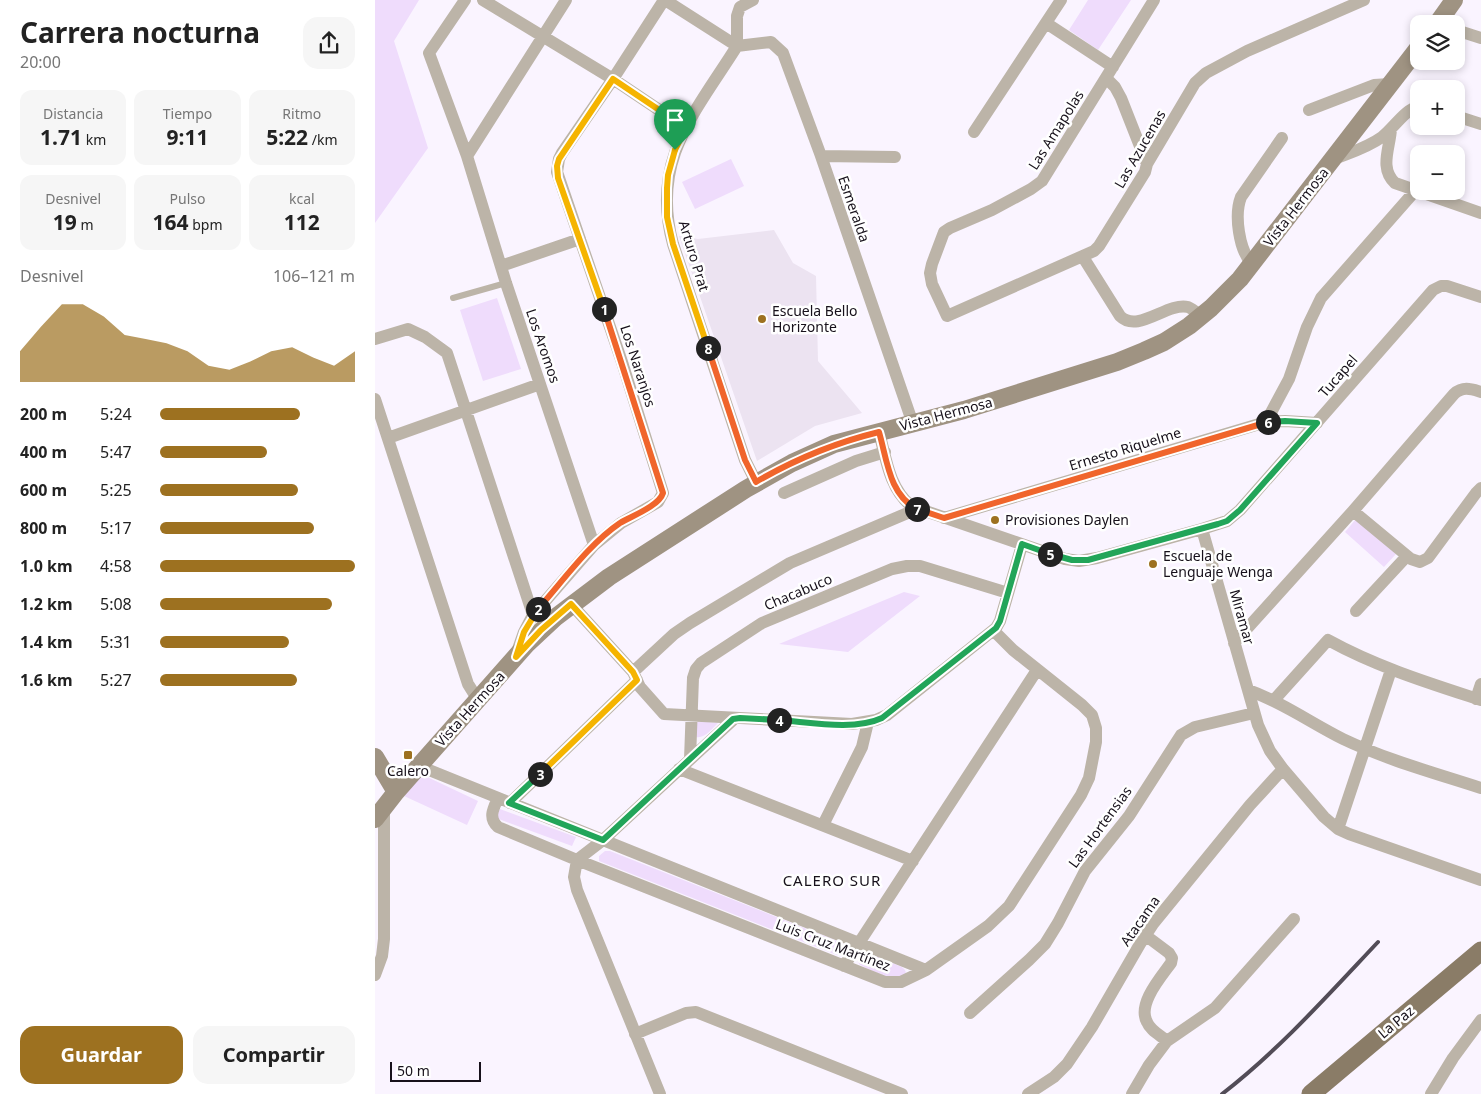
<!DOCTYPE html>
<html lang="es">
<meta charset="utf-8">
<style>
:root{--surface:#fff;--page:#f6f6f6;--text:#222;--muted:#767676;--accent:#9d7120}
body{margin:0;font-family:"Noto Sans",sans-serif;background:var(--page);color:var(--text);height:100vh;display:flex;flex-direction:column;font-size:19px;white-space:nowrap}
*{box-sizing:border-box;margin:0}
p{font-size:16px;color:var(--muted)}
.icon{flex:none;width:28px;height:28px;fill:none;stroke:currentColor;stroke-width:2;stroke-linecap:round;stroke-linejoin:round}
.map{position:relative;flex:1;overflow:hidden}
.sheet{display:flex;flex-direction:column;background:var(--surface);width:375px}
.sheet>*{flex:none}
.buttons{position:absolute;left:1035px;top:15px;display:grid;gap:10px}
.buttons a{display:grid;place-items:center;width:55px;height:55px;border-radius:10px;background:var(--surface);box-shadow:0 2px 8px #0003;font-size:25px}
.scale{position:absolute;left:15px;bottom:12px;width:91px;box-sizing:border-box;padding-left:5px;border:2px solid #17111b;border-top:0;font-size:14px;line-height:18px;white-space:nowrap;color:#17111b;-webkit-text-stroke:4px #fff;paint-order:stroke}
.pin{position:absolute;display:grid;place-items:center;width:42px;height:42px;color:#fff;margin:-51px -21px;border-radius:50% 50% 50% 0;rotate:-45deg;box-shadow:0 0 5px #0007}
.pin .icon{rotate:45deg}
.km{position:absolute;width:25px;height:25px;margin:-12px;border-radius:50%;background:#222;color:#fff;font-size:14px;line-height:25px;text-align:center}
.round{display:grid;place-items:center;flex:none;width:52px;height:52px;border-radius:15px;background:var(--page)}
.headline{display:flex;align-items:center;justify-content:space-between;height:85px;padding:0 20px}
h1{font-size:28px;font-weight:700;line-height:38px}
.stats{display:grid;grid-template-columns:repeat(3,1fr);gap:8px;height:85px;padding:5px 20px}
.stats div{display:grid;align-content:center;border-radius:12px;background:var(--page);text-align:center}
.stats b{font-size:21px;font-weight:700}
.stats small{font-size:14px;font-weight:400}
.stats p{font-size:14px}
.chart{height:140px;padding:10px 20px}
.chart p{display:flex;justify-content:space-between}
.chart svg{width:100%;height:90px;margin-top:5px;fill:var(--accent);opacity:.7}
.action{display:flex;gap:10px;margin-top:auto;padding:10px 20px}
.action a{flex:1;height:58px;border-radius:15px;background:var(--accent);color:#fff;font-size:20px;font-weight:700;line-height:58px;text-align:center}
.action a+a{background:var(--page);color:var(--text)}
ul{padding:0 20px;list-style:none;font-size:16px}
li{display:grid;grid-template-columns:80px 60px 1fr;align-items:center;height:38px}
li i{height:12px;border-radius:6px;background:var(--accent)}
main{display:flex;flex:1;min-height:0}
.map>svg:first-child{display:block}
.built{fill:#ece3f1}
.green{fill:#efdcfc}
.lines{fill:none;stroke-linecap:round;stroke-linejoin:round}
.lane{stroke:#bcb4a8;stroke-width:6}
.street{stroke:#bcb4a8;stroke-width:12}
.secondary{stroke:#9f9382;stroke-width:18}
.primary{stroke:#8a7c67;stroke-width:19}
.rail{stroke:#524c57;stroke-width:4}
.split-1-casing{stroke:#fff;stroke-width:10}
.split-2-casing{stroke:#fff;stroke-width:10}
.split-3-casing{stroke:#fff;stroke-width:10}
.split-4-casing{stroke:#fff;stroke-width:10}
.split-5-casing{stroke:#fff;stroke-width:10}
.split-6-casing{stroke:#fff;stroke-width:10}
.split-7-casing{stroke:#fff;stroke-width:10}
.split-8-casing{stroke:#fff;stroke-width:10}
.split-9-casing{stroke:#fff;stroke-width:10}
.split-1{stroke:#f5b400;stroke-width:6}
.split-2{stroke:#f0652b;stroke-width:6}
.split-3{stroke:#f5b400;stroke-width:6}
.split-4{stroke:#22a559;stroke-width:6}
.split-5{stroke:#22a559;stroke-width:6}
.split-6{stroke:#22a559;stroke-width:6}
.split-7{stroke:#f0652b;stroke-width:6}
.split-8{stroke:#f0652b;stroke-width:6}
.split-9{stroke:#f5b400;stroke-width:6}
.poi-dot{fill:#9d7120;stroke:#fff;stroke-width:2}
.labels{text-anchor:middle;stroke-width:5;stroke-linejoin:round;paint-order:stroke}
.street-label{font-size:14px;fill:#17111b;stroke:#fff}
.poi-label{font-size:14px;fill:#17111b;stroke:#fff;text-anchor:start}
.neighbourhood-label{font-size:15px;letter-spacing:1px;fill:#17111b;stroke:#fff}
</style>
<main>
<section class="sheet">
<div class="headline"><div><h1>Carrera nocturna</h1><p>20:00</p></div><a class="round"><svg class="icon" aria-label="share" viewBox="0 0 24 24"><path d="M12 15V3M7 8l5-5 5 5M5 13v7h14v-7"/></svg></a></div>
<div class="stats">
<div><p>Distancia</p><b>1.71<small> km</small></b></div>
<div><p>Tiempo</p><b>9:11</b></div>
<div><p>Ritmo</p><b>5:22<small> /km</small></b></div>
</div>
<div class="stats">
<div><p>Desnivel</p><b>19<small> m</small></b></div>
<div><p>Pulso</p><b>164<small> bpm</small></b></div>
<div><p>kcal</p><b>112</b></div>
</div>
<div class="chart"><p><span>Desnivel</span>106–121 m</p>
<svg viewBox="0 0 160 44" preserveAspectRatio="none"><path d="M0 44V29L10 17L20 6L30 6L40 12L50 21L60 23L70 25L80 29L90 36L100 38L110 34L120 29L130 27L140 32L150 36L160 29V44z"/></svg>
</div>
<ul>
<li><b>200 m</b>5:24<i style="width:72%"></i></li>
<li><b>400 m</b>5:47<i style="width:55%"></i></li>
<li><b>600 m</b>5:25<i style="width:71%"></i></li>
<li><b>800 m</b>5:17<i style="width:79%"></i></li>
<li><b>1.0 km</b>4:58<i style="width:100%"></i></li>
<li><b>1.2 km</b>5:08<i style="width:88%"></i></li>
<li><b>1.4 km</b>5:31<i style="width:66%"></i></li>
<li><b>1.6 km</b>5:27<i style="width:70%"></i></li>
</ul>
<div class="action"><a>Guardar</a><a>Compartir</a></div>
</section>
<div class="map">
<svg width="1106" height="1094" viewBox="0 0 1106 1094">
<rect width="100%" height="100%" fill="#faf4ff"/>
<path class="built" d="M399,230L418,263L441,276L443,361L487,413L440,426L382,461L304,236L323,239Z"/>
<path class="green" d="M0,0H44L19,41L53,148L0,223Z
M713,0H756L723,50L694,30Z
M356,159L369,186L320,209L307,182Z
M122,298L146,369L108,381L85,310Z
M981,519L1021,554L1009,567L970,532Z
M529,592L545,596L473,652L404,644Z
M323,721L343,723C337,729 329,739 321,737L319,728Z
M46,774L103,801L92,825L29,796Z
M125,809L201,837L197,846L121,818Z
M230,851H235L467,943L473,950L469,955H462L224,861V856Z
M493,953L527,967L530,970L531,973C530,974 524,977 524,978C514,980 492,969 484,964L483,958L486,954Z"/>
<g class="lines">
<path class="lane" d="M78,298L131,283"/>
<path class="street" d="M90,0L54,53L92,156
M108,0L238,79L311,128
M191,0L92,156L131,283L219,545
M290,0L362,46
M779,0L667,181L656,189L617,210L575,228L569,232L557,264L555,273L557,284L572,316L719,251L724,246L770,172L772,164L820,83L831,73L872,51L989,0
M671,23L738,67
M1081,30L1106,38
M362,46C320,113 275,160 298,244L370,460L381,482
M362,46L396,42L408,53L446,156L538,424
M362,46V16L365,7L378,0
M731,78L740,87L746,98L772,164
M934,110L999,85L1015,84
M1081,116L1106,124
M1016,129C1015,148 1004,168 1020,183L1106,213
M599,132L686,0
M446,156L520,157
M957,160C974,153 992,148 1007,137C1019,128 1029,110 1044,106
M708,257L745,316C763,334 792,302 813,307C818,309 822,313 826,316
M877,264C864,250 859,215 866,197L907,138
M126,266L205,239
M0,339L33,329L50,337L72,353L158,615
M0,399L93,684L103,700
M891,422L914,379L932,327L946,298L1040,191
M504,432C511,458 514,488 536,506L690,559L704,561L722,558L827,529L852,521L865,510L1058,290L1066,286H1072L1106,297
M13,438L165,384
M409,493L481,461L510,452
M978,511L1036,559L1045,562L1053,558L1101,493L1106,488
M569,518L891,422L910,421L942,423
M827,529L883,725L895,751L908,769L949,817L963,829L974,834L1106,880
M196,604L258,672L265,687L289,714L477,724L501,720L512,715L621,628L625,621L647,545
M981,611L1032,556
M859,643L978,511L1079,394C1088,386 1096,389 1106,392
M142,652L149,632L158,615L219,545L246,523L283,502L288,493L247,362L182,172L184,159L187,153L238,79L289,0
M258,672L299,634L315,623L415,563L542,509
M873,690C907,702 936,723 968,739C1012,760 1060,773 1106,788
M1101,699L1106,684
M899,700L953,640C1002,667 1054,683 1106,700
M315,759L318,678L321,669L326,663L387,623L517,569L532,566H545L633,593
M44,766L551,970
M304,769L538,861
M123,798C118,809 113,818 123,827L202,860L510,982H526L551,970L613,926L634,906L706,795L714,778L721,742V728L717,715L707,705L638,650L619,631
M135,803L262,680
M448,825L487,747L493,722
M963,829L1016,670
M770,935L794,953L797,958L796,963C786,977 762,1004 772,1022C775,1030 785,1035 792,1041
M469,966L662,670
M0,975L7,956L9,939V807
M595,1013L654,960L670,944L683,923L710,871L754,816L806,735L820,727L879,713
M260,1034L311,1013L321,1012L527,1094
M285,1094L202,890L199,877L202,860L228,840L360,718
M653,1094L679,1077L692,1064L717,1027L765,944L778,924L875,805L908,769
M757,1094L774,1065L792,1041L840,1008L919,919
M1056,1094L1078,1058L1106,1020"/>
<path class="secondary" d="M1062,24L1079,0
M0,757L21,792
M0,819L21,792L151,645L181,617L234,577L371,489L417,463L459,444L589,410L742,362L769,351L789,342L814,326L836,308L865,279L1044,47"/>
<path class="primary" d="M936,1094L1106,951"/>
<path class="rail" d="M847,1094C904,1050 953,995 1003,942"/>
</g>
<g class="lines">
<g class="split-1-casing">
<path id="split-1" d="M229,309L183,178L182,166L184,159L238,79L311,128L300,150"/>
</g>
<g class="split-2-casing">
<path id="split-2" d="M163,609C188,581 214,544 245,523C257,516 284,506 288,493L229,309"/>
</g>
<g class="split-3-casing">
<path id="split-3" d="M163,609L149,632L141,657L166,630L196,604L258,672L262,680L165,774"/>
</g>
<g class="split-4-casing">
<path id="split-4" d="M165,774L134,803L228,840L358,719L365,718L404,720"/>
</g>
<g class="split-5-casing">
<path id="split-5" d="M404,720C434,722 479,731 507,718L621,628L625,621L647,544L675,554"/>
</g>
<g class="split-6-casing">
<path id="split-6" d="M675,554L697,560H713L843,524L852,521L865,510L942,423L910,421L893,422"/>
</g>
<g class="split-7-casing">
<path id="split-7" d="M542,509L569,518L893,422"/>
</g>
<g class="split-8-casing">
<path id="split-8" d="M333,348L370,460L381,482C422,458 459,443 504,432C512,459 514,495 542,509"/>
</g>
<g class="split-9-casing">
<path id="split-9" d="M300,150L293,175L292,188V217L298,244L333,348"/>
</g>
<use href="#split-1" class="split-1"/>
<use href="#split-2" class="split-2"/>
<use href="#split-3" class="split-3"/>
<use href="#split-4" class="split-4"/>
<use href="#split-5" class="split-5"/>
<use href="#split-6" class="split-6"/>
<use href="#split-7" class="split-7"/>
<use href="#split-8" class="split-8"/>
<use href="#split-9" class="split-9"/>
</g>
<g class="poi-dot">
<circle cx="387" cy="319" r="5"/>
<circle cx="620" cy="520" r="5"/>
<circle cx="778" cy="564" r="5"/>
<rect x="28" y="750" width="10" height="10" rx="2.5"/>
</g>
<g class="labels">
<g class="street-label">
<text transform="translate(681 130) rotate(-58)" y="5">Las Amapolas</text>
<text transform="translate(765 149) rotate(-60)" y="5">Las Azucenas</text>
<text transform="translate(921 207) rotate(-52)" y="5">Vista Hermosa</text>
<text transform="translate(479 209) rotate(71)" y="5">Esmeralda</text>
<text transform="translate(319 256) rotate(73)" y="5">Arturo Prat</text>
<text transform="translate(168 346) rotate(71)" y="5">Los Aromos</text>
<text transform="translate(263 366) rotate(72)" y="5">Los Naranjos</text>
<text transform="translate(963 376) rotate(-49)" y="5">Tucapel</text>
<text transform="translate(571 414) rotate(-15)" y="5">Vista Hermosa</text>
<text transform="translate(750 449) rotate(-17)" y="5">Ernesto Riquelme</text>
<text transform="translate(423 592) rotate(-23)" y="5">Chacabuco</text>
<text transform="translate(867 617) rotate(74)" y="5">Miramar</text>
<text transform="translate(95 709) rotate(-48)" y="5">Vista Hermosa</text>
<text transform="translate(725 827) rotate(-54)" y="5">Las Hortensias</text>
<text transform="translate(765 921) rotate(-55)" y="5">Atacama</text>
<text transform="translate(458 945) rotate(21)" y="5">Luis Cruz Martínez</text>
<text transform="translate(1021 1022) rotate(-40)" y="5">La Paz</text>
</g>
<g class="poi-label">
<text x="397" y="316">Escuela Bello<tspan x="397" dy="16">Horizonte</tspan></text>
<text x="630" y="525">Provisiones Daylen</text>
<text x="788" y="561">Escuela de<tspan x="788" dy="16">Lenguaje Wenga</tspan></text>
<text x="33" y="776" text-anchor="middle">Calero</text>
</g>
<g class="neighbourhood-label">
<text x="457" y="886">CALERO SUR</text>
</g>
</g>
</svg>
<div class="buttons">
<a><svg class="icon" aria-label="layers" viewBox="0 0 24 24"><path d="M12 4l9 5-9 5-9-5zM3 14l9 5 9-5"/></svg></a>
<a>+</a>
<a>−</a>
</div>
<div class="scale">50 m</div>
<div class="pin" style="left:300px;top:150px;background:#1e9e55"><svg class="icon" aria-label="arrive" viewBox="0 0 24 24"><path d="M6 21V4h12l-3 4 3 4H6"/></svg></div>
<b class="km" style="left:229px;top:309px">1</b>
<b class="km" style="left:163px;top:609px">2</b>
<b class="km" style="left:165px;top:774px">3</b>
<b class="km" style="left:404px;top:720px">4</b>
<b class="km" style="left:675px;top:554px">5</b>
<b class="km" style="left:893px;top:422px">6</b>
<b class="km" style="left:542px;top:509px">7</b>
<b class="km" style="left:333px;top:348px">8</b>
</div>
</main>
